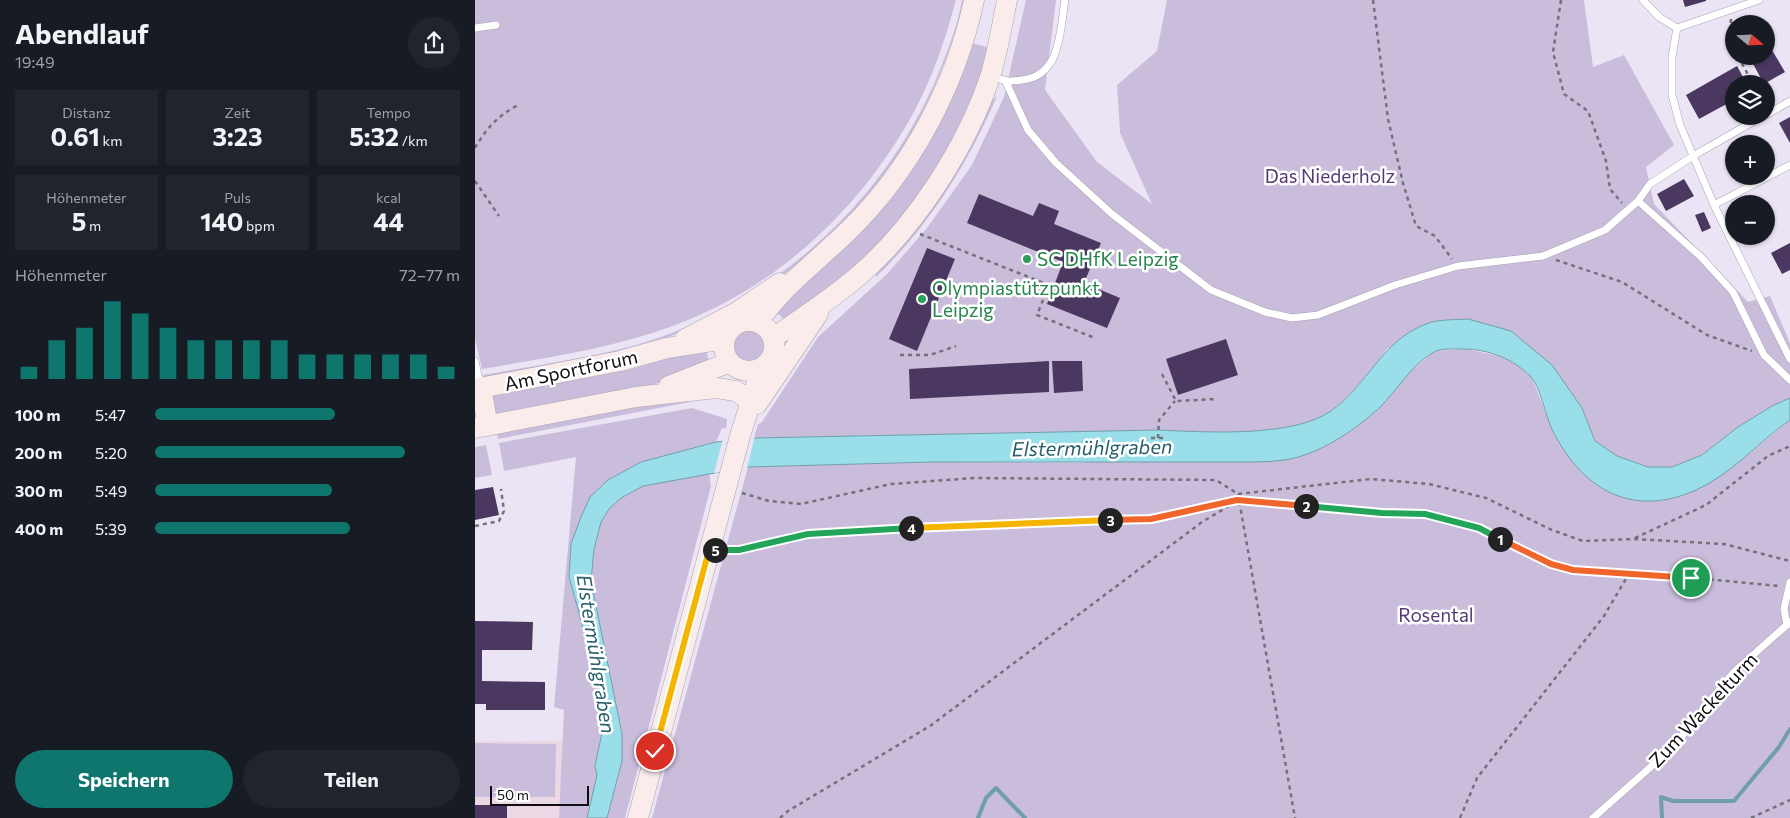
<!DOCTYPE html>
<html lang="de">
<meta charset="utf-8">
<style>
:root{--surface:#171b24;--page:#20242c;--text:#f1f3f6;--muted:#9ea1a6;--accent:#0f766e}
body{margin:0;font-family:Commissioner,sans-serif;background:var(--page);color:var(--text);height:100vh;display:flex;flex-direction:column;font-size:19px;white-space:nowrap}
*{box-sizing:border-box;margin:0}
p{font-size:16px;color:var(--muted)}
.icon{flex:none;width:28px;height:28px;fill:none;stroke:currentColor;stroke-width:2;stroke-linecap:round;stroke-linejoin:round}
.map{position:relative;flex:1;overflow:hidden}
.drawer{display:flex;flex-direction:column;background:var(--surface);width:475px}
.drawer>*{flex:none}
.needle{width:32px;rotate:109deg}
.controls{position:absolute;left:1250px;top:15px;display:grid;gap:10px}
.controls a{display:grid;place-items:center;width:50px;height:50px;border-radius:50%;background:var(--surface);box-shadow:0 1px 4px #0004;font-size:25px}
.scale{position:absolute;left:15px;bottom:12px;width:99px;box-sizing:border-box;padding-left:5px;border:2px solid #0f0d12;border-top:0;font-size:14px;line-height:18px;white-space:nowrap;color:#0f0d12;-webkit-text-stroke:4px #fff;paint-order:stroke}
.pin{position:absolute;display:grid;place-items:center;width:42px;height:42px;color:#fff;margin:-21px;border:2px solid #fff;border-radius:50%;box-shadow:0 1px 5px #0007}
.km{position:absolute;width:25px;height:25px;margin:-12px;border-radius:50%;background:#222;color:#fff;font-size:14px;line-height:25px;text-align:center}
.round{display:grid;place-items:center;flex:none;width:52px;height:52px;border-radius:26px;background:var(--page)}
.head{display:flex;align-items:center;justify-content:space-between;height:85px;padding:0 15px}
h1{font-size:28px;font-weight:700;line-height:38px}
.metrics{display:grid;grid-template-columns:repeat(3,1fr);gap:8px;height:85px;padding:5px 15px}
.metrics div{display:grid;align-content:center;border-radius:0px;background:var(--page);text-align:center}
.metrics b{font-size:25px;font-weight:700}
.metrics small{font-size:14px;font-weight:400}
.metrics p{font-size:14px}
.chart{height:140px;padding:10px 15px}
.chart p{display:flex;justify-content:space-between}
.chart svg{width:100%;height:90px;margin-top:5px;stroke:var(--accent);stroke-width:6}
.button{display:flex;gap:10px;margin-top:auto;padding:10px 15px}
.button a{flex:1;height:58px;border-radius:30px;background:var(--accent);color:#fff;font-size:20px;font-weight:700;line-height:58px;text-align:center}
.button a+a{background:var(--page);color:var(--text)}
ul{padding:0 15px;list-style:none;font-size:16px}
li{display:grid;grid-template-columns:80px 60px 1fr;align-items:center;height:38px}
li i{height:12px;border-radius:6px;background:var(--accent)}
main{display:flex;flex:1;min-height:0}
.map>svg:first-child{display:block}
.education{fill:#ecd7e4}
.green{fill:#cabddc}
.water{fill:#9adeea;stroke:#709fa9}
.pier{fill:#ebe4f4}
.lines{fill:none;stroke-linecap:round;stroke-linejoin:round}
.stream{stroke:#709fa9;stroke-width:4}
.building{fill:#4b3860}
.lane-casing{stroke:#a9a2b1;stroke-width:8}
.secondary-casing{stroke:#a9a2b1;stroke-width:21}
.path{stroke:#75717b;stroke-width:2.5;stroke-dasharray:4 4;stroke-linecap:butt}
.lane{stroke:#fff;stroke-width:7}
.secondary{stroke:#fbecec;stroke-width:20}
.split-1-casing{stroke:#fff;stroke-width:10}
.split-2-casing{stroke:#fff;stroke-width:10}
.split-3-casing{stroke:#fff;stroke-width:10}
.split-4-casing{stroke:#fff;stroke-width:10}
.split-5-casing{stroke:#fff;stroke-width:10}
.split-6-casing{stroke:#fff;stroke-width:10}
.split-1{stroke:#f0652b;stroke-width:6}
.split-2{stroke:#22a559;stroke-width:6}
.split-3{stroke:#f0652b;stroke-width:6}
.split-4{stroke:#f5b400;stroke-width:6}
.split-5{stroke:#22a559;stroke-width:6}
.split-6{stroke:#f5b400;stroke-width:6}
.leisure-dot{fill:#2e9e5b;stroke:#fff;stroke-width:2}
.labels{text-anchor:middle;stroke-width:5;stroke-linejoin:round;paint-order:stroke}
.park-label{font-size:19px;fill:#573a75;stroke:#fff}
.leisure-label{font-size:19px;fill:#27864d;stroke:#fff;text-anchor:start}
.street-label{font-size:19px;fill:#0f0d12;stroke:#fff}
.water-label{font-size:20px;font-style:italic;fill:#285f69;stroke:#fff}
</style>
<main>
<section class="drawer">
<div class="head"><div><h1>Abendlauf</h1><p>19:49</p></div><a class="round"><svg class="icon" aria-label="share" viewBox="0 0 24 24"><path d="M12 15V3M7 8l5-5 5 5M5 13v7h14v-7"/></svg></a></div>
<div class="metrics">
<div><p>Distanz</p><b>0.61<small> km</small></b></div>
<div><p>Zeit</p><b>3:23</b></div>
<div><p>Tempo</p><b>5:32<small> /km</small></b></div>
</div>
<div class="metrics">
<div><p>Höhenmeter</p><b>5<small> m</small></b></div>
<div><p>Puls</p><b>140<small> bpm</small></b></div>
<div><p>kcal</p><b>44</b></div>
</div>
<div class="chart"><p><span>Höhenmeter</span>72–77 m</p>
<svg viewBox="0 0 160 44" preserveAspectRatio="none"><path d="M5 44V38M15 44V25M25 44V19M35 44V6M45 44V12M55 44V19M65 44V25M75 44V25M85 44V25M95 44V25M105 44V32M115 44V32M125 44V32M135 44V32M145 44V32M155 44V38"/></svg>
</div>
<ul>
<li><b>100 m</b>5:47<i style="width:59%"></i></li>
<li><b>200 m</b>5:20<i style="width:82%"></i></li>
<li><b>300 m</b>5:49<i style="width:58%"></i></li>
<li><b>400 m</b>5:39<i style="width:64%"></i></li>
</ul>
<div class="button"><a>Speichern</a><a>Teilen</a></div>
</section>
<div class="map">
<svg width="1315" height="818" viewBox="0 0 1315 818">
<rect width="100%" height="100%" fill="#ebe4f4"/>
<path class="education" d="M0,741H89L84,818H0Z"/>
<path class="green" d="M0,0H481C472,33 462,65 447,96C396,200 305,288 195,327C134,349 70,358 7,369L0,339Z
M487,0H490C454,129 391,228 274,297C249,312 224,327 196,336C135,357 72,366 9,378L8,375C71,363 139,356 199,332C319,284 415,191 464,72C473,49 483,25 487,0Z
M551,0H581L570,90L622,162L677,204L645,133L642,85L682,51L692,0H1109L1118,67L1149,55L1199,145L1171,167L1179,204L1273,302L1295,296L1315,343V398L1297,406L1263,427L1227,455L1197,467H1173L1142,456L1120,441L1107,408L1036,331L913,348C896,370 879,393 857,410C820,438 728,432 683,430L279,438L283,424L287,422L343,337L412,274L452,228L497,165L529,97Z
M496,43L512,47L517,55L460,176L389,262L312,324L306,316L297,311L370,243Z
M522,96C493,164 454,226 401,277V272L503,131L518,99Z
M259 346a15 15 0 1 1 30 0a15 15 0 1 1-30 0Z
M231,346L234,365C166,394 93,403 20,416L18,394Z
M990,349L1035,358L1057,378L1077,429L1126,487L1260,465L1315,420V818H177L273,467L457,462L606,463L896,416L932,374L960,351Z
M214,397L215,402L23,439L22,434Z
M217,408L252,419L251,429L247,428L241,442L166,462L115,498L96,544L94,577L121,674L128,728L120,766L122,775L112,818H84L89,710L79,707L101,457L29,471L24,443Z
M11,445L17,475L0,478V447Z
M234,472L236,486L150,818H132L147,761V734L116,581L119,549L126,522L134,509L146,498L168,486Z
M0,743L81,744L80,797H0Z"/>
<path class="water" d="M993,319L1036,331L1077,365L1107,408L1120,441L1142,456L1173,467H1197L1227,455L1263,427L1297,406L1315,398V420C1283,442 1257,474 1221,490C1157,519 1106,489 1077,429C1070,415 1066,388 1056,377C1039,359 1013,349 988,349C981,349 965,348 959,352C932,367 919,398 895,416C871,436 839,456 809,460C795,462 781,462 767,462H457L273,467L168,486L146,498L134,509L126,522L119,549L116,581L147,734V761L132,818H112L122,775L120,766L128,728L121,674L94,577L96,544L106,517L115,497L133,480L166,462L241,442L279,438L683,430C730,432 817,438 856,411C893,385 906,341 951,324C963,319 980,320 993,319Z"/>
<path class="pier" d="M280,435L272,469L239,473L248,439Z"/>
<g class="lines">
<path class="stream" d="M503,818L511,798L521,788L550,818
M1187,818L1186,797L1198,801H1259L1304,747L1315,729"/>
</g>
<path class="building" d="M1208,0H1231V1L1210,7Z
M1297,50L1310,72L1289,84L1277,62L1286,56H1291V53Z
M1262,66L1272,84H1259V100L1224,119L1211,95Z
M1315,117V143L1304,123Z
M1209,179L1219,196L1191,211L1182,194Z
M504,194L558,216L564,203L584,211L579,224L626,243L609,283L645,298L632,328L572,304L588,262L492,223Z
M1229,212L1236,228L1227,232L1220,215Z
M1315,243V270L1307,274L1296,253Z
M452,248L480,259L442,351L414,339Z
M751,339L763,375L703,395L691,359Z
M574,361V392L435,399L434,369Z
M577,361H607L608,391L579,393Z
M18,487L24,515L0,520V490Z
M0,621L58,622L57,650H7V681L70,682V710H11V704H0Z
M0,805H32V818H0Z"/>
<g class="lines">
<g class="lane-casing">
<path id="lane" d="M1168,0L1184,17L1202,28L1197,57V95L1205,125L1239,205L1315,359
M0,28L21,25
M1202,28L1284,0
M518,76C529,81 535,82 547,80C586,76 585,31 590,0
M531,82L553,130L581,163L637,214L736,290L790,312L817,318L843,315L920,285L983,266L1068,256L1130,230L1163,201L1175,184L1218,156L1288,116
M1291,115L1315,101
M1163,201L1225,256L1258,292L1289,355L1315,380
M1239,205L1315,165
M0,361L5,385
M1312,625L1309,609L1315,582
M1118,818L1197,748L1259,672L1315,622"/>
</g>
<g class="secondary-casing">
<path id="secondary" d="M249 346a25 25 0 1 1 50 0a25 25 0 1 1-50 0Z
M283,322C309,285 341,262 373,231C436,170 481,85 499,0
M298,338C326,319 355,300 381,278C440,228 492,147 516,74C523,50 527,25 532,0
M210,339L262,312L305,283
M194,386L255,362
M6,388L13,426
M0,389L145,361L192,348L250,339
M282,404L343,314
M0,428L161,397L241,388L261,391L268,396
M163,818L265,436L286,369"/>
</g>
<path class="path" d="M898,0L913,119L928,183L941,226L960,236L977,259
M1086,0L1078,52L1089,94L1113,111L1131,161L1135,189L1147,203
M1256,19L1254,41L1259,49
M1263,56L1278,84
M0,148C12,127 24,115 45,104
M0,181L24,216
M445,234L579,287
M1081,260L1147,282L1232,335L1277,351
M574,285L562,315L620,338
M425,355H455L481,346
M687,374L701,401L742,399
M676,438H689
M683,438L684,420L700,401
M267,493L294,501L326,504L416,484L499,478L741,480L763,494L896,479L954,484L1011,498L1077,530L1108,541L1159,539L1249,544L1315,561
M763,494L820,818
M0,526L24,521L29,511L26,489
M1160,538L1231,505L1293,456L1315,446
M251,550H264L333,534L676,519L762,500L907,513L950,514L1004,528L1076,564L1098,570L1155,572L1304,586
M305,818L313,811L455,726L727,522L759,503
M985,818L1002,778L1129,616L1155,572
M1276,818L1315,800"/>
<use href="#lane" class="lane"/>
<use href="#secondary" class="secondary"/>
</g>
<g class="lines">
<g class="split-1-casing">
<path id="split-1" d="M1025,539L1076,564L1098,570L1216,578"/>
</g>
<g class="split-2-casing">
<path id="split-2" d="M831,506L907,513L950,514L1004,528L1025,539"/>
</g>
<g class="split-3-casing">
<path id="split-3" d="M635,520L676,519L762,500L831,506"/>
</g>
<g class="split-4-casing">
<path id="split-4" d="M436,528L635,520"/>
</g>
<g class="split-5-casing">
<path id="split-5" d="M240,550H264L333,534L436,528"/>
</g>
<g class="split-6-casing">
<path id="split-6" d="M180,751L234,550H240"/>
</g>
<use href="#split-1" class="split-1"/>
<use href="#split-2" class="split-2"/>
<use href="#split-3" class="split-3"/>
<use href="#split-4" class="split-4"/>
<use href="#split-5" class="split-5"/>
<use href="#split-6" class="split-6"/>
</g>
<g class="leisure-dot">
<circle cx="552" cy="259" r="5"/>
<circle cx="447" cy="299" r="5"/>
</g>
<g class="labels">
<g class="park-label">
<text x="855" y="183">Das Niederholz</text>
<text x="961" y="622">Rosental</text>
</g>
<g class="leisure-label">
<text x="562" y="266">SC DHfK Leipzig</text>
<text x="457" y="295">Olympiastützpunkt<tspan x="457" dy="22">Leipzig</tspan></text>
</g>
<g class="street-label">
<text transform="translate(96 370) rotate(-12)" y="7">Am Sportforum</text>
<text transform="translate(1228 710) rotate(-47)" y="7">Zum Wackelturm</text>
</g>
<g class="water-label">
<text transform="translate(617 448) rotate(-1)" y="7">Elstermühlgraben</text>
<text transform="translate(121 654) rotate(81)" y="7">Elstermühlgraben</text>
</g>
</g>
</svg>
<div class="controls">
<a><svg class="needle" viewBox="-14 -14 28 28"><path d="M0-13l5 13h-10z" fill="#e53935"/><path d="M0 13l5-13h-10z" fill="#9ea1a6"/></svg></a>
<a><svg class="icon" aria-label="layers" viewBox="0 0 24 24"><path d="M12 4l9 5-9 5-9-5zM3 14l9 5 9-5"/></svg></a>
<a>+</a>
<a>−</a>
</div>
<div class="scale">50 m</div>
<div class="pin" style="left:1216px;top:578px;background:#1e9e55"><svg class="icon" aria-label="arrive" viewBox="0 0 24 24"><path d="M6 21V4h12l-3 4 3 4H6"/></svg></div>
<div class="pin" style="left:180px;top:751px;background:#d93025"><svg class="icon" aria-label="check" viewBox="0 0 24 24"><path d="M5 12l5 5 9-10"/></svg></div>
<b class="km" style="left:1025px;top:539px">1</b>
<b class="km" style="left:831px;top:506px">2</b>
<b class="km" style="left:635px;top:520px">3</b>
<b class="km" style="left:436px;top:528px">4</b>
<b class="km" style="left:240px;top:550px">5</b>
</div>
</main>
